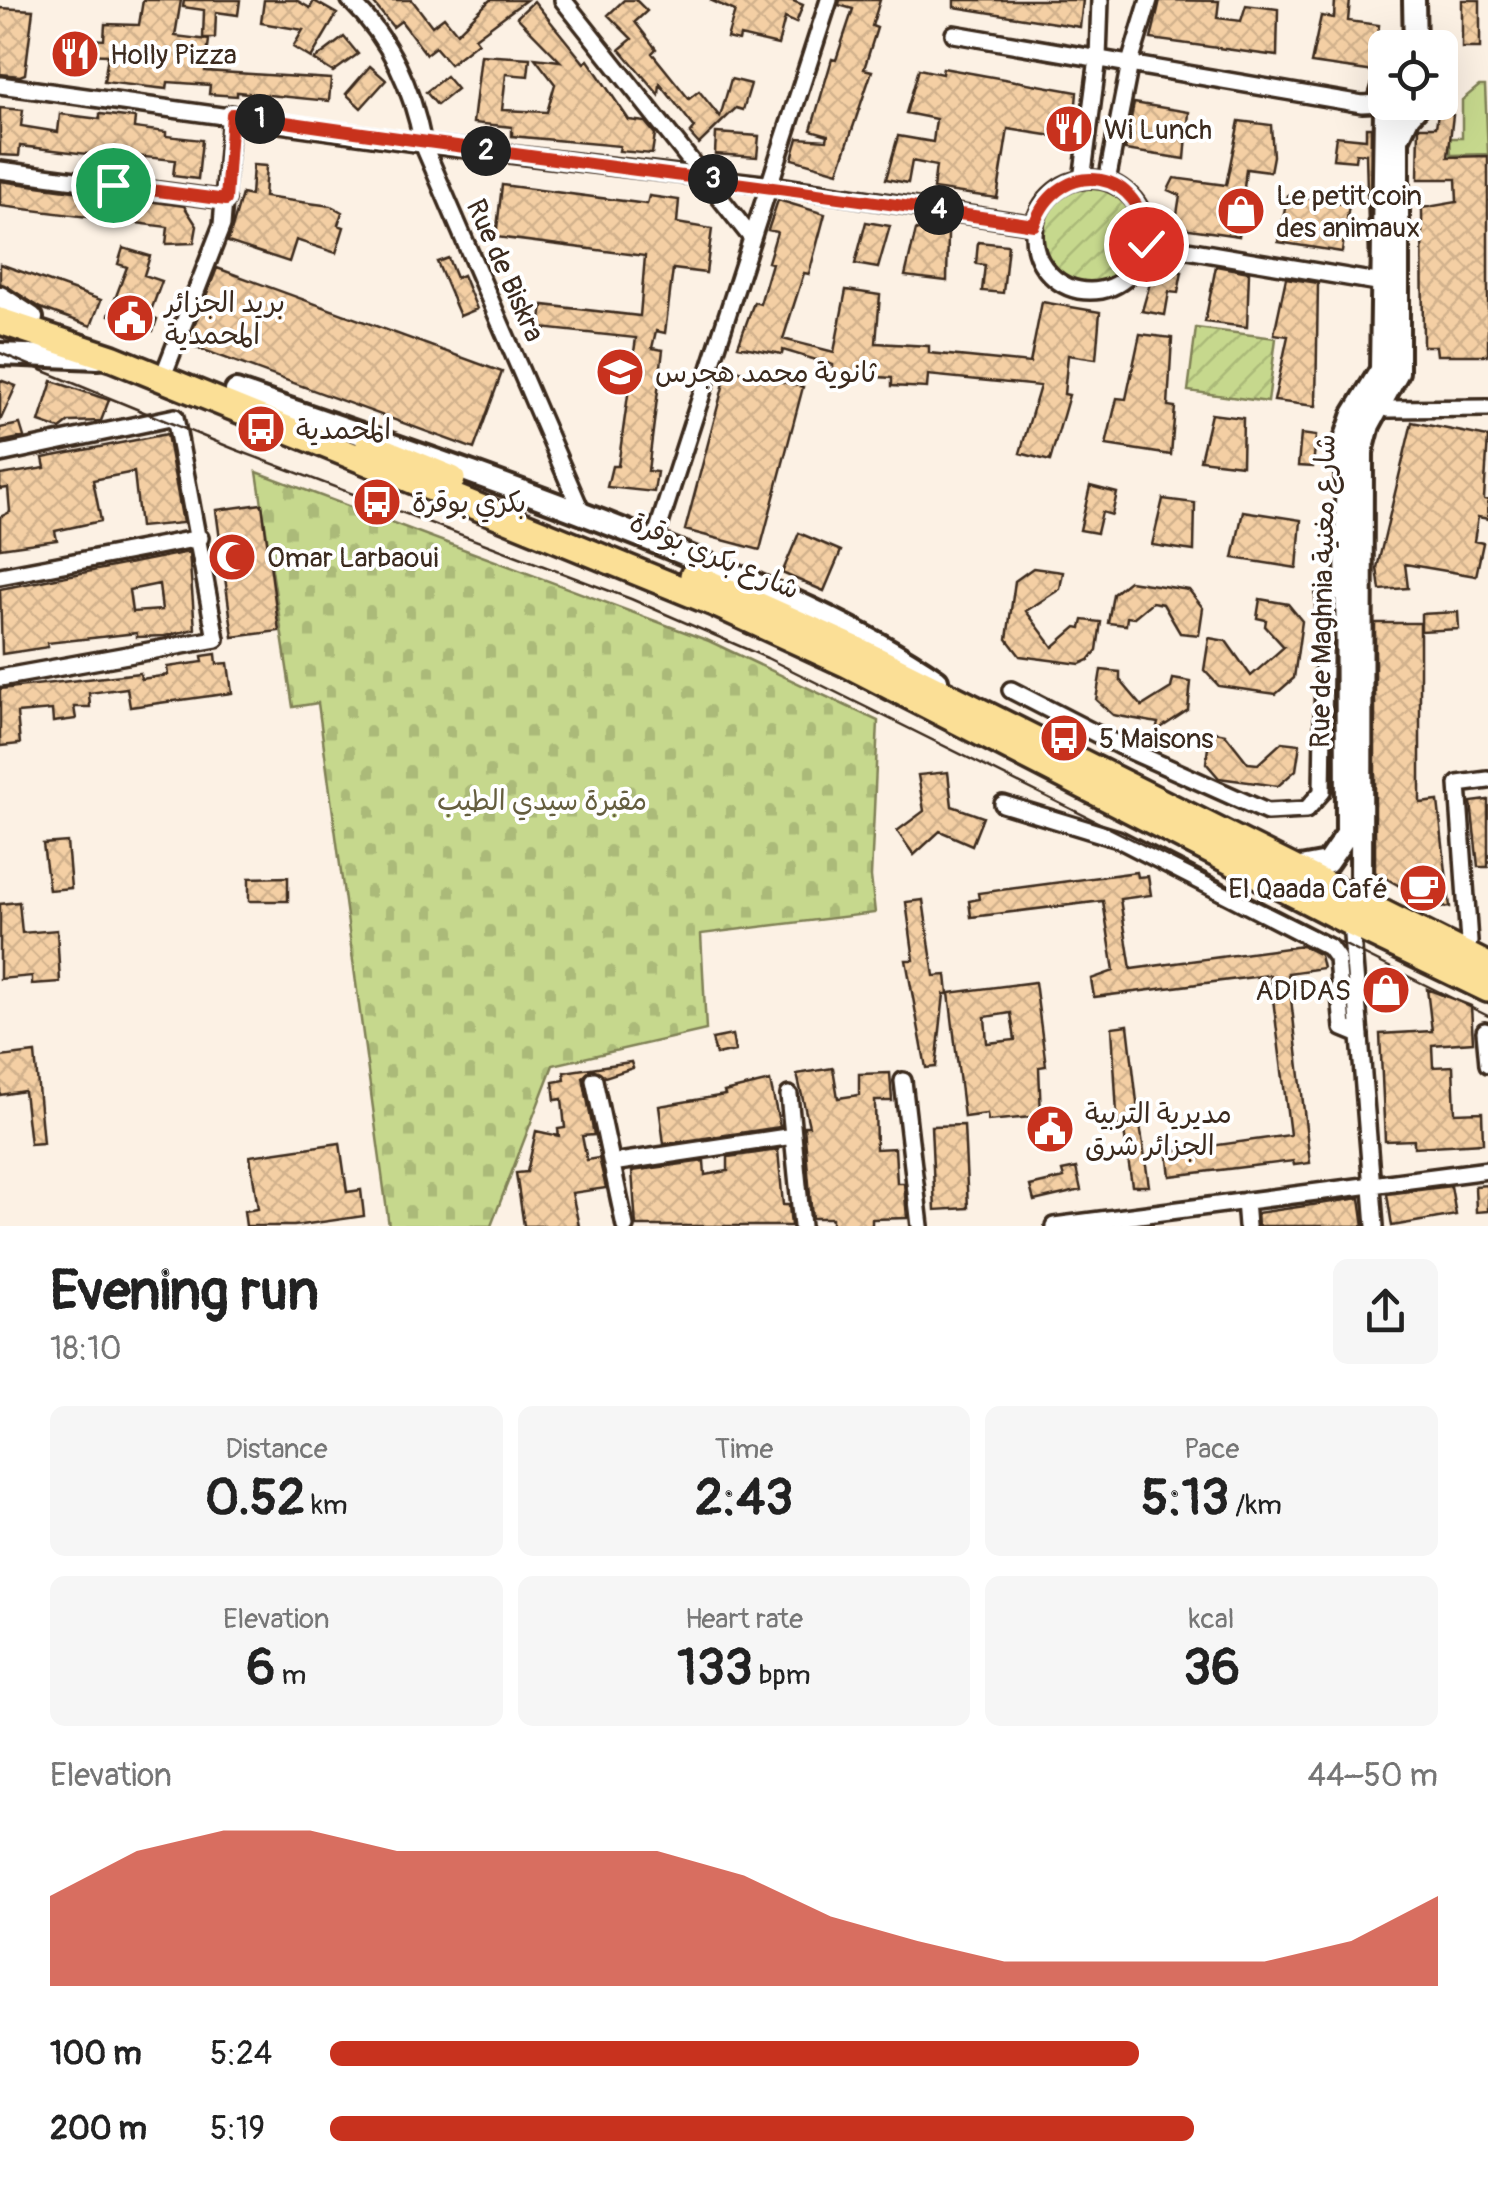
<!DOCTYPE html>
<meta charset="utf-8">
<style>
:root{--surface:#fff;--page:#f6f6f6;--text:#222;--muted:#767676;--accent:#c8321e}
body{margin:0;font-family:Pangolin,"Playpen Sans Arabic",sans-serif;background:var(--page);color:var(--text);height:100vh;display:flex;flex-direction:column;font-size:38px;white-space:nowrap}
*{box-sizing:border-box;margin:0}
p{font-size:32px;color:var(--muted)}
.icon{flex:none;width:55px;height:55px;fill:none;stroke:currentColor;stroke-width:2;stroke-linecap:round;stroke-linejoin:round}
.map{position:relative;height:1226px;overflow:hidden}
.details{display:flex;flex-direction:column;background:var(--surface);flex:1}
.details>*{flex:none}
.buttons{position:absolute;left:1368px;top:30px;display:grid;gap:20px}
.buttons a{display:grid;place-items:center;width:90px;height:90px;border-radius:15px;background:var(--surface);box-shadow:0 10px 40px #0002;font-size:50px}
.pin{position:absolute;display:grid;place-items:center;width:85px;height:85px;color:#fff;margin:-42px;border:5px solid #fff;border-radius:50%;box-shadow:0 2px 10px #0007}
.km{position:absolute;width:50px;height:50px;margin:-25px;border-radius:50%;background:#222;color:#fff;font-size:28px;line-height:50px;text-align:center}
.round{display:grid;place-items:center;flex:none;width:105px;height:105px;border-radius:15px;background:var(--page)}
.headline{display:flex;align-items:center;justify-content:space-between;height:170px;padding:0 50px}
h1{font-size:55px;font-weight:700;line-height:75px}
.stats{display:grid;grid-template-columns:repeat(3,1fr);gap:15px;height:170px;padding:10px 50px}
.stats div{display:grid;align-content:center;border-radius:15px;background:var(--page);text-align:center}
.stats b{font-size:50px;font-weight:700}
.stats small{font-size:28px;font-weight:400}
.stats p{font-size:28px}
.chart{height:280px;padding:20px 50px}
.chart p{display:flex;justify-content:space-between}
.chart svg{width:100%;height:180px;margin-top:10px;fill:var(--accent);opacity:.7}
ul{padding:0 50px;list-style:none;font-size:32px}
li{display:grid;grid-template-columns:160px 120px 1fr;align-items:center;height:75px}
li i{height:25px;border-radius:12px;background:var(--accent)}
.map>svg:first-child{display:block}
.cemetery{fill:url(#cemetery-stones);stroke:#808156;stroke-width:2.5}
.garden{fill:url(#garden-furrows);stroke:#808156;stroke-width:2.5}
.pitch{fill:#c6d88d;stroke:#808156;stroke-width:2.5}
.building{fill:url(#building-cross-hatch);stroke:#3b2a1e;stroke-width:2.5;fill-rule:evenodd}
.lines{fill:none;stroke-linecap:round;stroke-linejoin:round}
.minor-casing{stroke:#3b2a1e;stroke-width:22}
.tertiary-casing{stroke:#3b2a1e;stroke-width:28}
.trunk-casing{stroke:#3b2a1e;stroke-width:32}
.minor{stroke:#fff;stroke-width:15}
.tertiary{stroke:#fff;stroke-width:20}
.trunk{stroke:#fbdf96;stroke-width:25}
.tram{stroke:#3b2a1e;stroke-width:2.5}
.route-casing{stroke:#fff;stroke-width:20}
.route{stroke:#c8321e;stroke-width:12}
.labels{text-anchor:middle;stroke-width:8;stroke-linejoin:round;paint-order:stroke}
.poi-label{font-size:28px;fill:#3b2a1e;stroke:#fff;text-anchor:start}
.street-label{font-size:28px;fill:#3b2a1e;stroke:#fff}
.park-label{font-size:28px;fill:#655e3f;stroke:#fff}
</style>
<div class="map">
<svg width="1488" height="1226" viewBox="0 0 1488 1226">
<defs>
<pattern id="cemetery-stones" width="16" height="16" patternUnits="userSpaceOnUse" patternTransform="scale(2.5)"><rect width="16" height="16" fill="#c6d88d"/><path d="M2 7V4a2 2 0 0 1 4 0v3zM10 15v-3a2 2 0 0 1 4 0v3z" fill="#abba79"/></pattern>
<pattern id="garden-furrows" width="10" height="10" patternUnits="userSpaceOnUse" patternTransform="scale(2.5)"><rect width="10" height="10" fill="#c6d88d"/><path d="M-1 1l2-2M0 10L10 0M9 11l2-2" fill="none" stroke="#abba79"/></pattern>
<pattern id="building-cross-hatch" width="8" height="8" patternUnits="userSpaceOnUse" patternTransform="scale(2.5)"><rect width="8" height="8" fill="#f4cfa4"/><path d="M0 0l8 8M0 8l8-8" fill="none" stroke="#d2b28d"/></pattern>
</defs>
<rect width="100%" height="100%" fill="#fcf1e4"/>
<filter id="ink" filterUnits="userSpaceOnUse"><feTurbulence type="fractalNoise" baseFrequency=".01" numOctaves="2"/><feDisplacementMap in="SourceGraphic" scale="20" xChannelSelector="R" yChannelSelector="G"/><feConvolveMatrix kernelMatrix="1 2 1 2 8 2 1 2 1" color-interpolation-filters="sRGB"/></filter>
<g filter="url(#ink)">
<path class="cemetery" d="M257,472L709,641L878,721L871,877L875,913L701,934L706,1030L553,1065L491,1226H389L318,703L293,707Z"/>
<path class="garden" d="M1042 234a48 48 0 1 1 96 0a48 48 0 1 1-96 0Z
M1196,328L1276,338L1268,402L1188,391Z"/>
<path class="pitch" d="M1479,86H1485L1488,154L1451,155L1450,138H1462V100Z"/>
<path class="building" d="M143,0H181L175,36L209,40L205,71L331,79L329,101L237,92V96L209,94L210,85L168,82L167,89L104,82L108,55L83,54L82,70L67,69L69,37L104,40L105,24L139,25Z
M184,0H240L238,15L216,12L215,38H203L204,10L183,7Z
M264,0H296L310,8L314,1L337,14L311,58L293,47L303,30L261,23Z
M371,0H412L432,26L444,17L457,33L490,0H526L475,38L478,42L450,64L435,47L426,54L401,21L393,27Z
M624,0H636L647,11L635,22L656,49L652,53L689,99L699,91L720,117L731,79L751,84L743,110L736,108L699,144L690,134L695,128L660,84L659,95L620,49L632,39L608,15Z
M710,0H791L803,5L796,23L785,18L778,45L740,36L739,41L727,38L735,11Z
M840,0H880L872,26L877,28L864,69L872,71L838,172L792,159L798,138L827,140L828,135L811,130L832,59L836,60L853,9L839,5Z
M954,0H1083L1080,27L954,7Z
M1160,0L1219,1L1217,18L1241,21L1246,5L1278,9L1277,56L1151,39Z
M1335,0H1350L1348,21L1379,25L1375,72L1311,63L1321,16L1334,18Z
M1462,0H1480V48H1462Z
M534,1L584,63L588,60L629,120L645,122L655,134L652,154L619,151L620,146L512,136V127L473,123L481,55L530,58L528,76L506,74L502,110L547,112L555,84L535,58L560,61L517,17Z
M0,8L33,10L25,74L20,76L0,74Z
M344,37L358,54L333,72L314,60Z
M370,66L386,80L361,108L346,94Z
M943,68L1077,92L1073,139L1008,129L997,198L933,189L936,166L912,161L908,183L886,179L898,136L933,142L936,119L906,113L919,69L942,74Z
M446,76L457,89L437,105L426,92Z
M1134,103L1189,112L1185,159L1125,150Z
M0,108L23,110L21,126L58,132L60,114L100,119V114L135,118L134,128L166,132V136L202,140L198,179L173,176L175,160L135,156L132,173L95,168L96,155L20,146L19,156L0,155Z
M1438,113L1453,115L1448,157L1488,156V355H1437L1436,346H1423L1422,208L1457,202L1456,179H1418L1419,127H1436Z
M1239,121L1271,125L1273,156L1270,172L1246,169L1239,236L1175,227L1180,195L1168,190L1174,178L1226,185Z
M1366,127H1371L1369,261L1366,154L1356,153L1355,161L1333,159L1336,136L1366,139Z
M716,133L759,136L757,157L715,154Z
M253,165L266,166L264,197L331,206L342,212L338,225L344,227L336,253L296,240L289,262L228,242L242,194L251,196Z
M0,181L184,206L197,226L194,243L166,244L168,227L0,206Z
M502,185L647,204L649,196L679,200L677,223L712,229L706,273L673,269L665,333L656,331L652,348L663,350L648,471L657,472L654,492L607,487L612,466H618L636,338L540,328L543,305L640,316L645,256L496,237Z
M1288,195L1349,205L1342,252L1278,242Z
M778,200L825,214L809,274L804,273L783,339L834,352L846,290L880,295L876,343L929,346V353L1030,363L1042,302L1100,312L1096,359L1068,355L1064,394L1069,395L1050,461L1020,453L1040,386L928,375L927,388L892,386V378L833,374V365L783,350L782,354L738,346L754,302L760,304L772,263L768,262L777,232L768,230Z
M866,222L890,226L878,268L855,264Z
M916,230L948,234L947,281L905,276Z
M978,242L1008,245L1003,293L982,291L985,265L976,264Z
M123,248L150,256L144,275L162,281L149,316L157,319L153,331L109,315L127,267L118,264Z
M448,258L456,278L463,275L477,309L460,316L437,262Z
M0,264L101,300L91,326L41,308L0,283Z
M1155,266L1182,272L1178,293L1169,292L1165,315L1142,311Z
M1216,266L1249,272L1247,327L1205,322Z
M217,268L502,372L474,449L187,344Z
M1286,278L1318,283L1316,406L1274,401L1288,336L1274,334Z
M1140,334L1172,338L1168,406L1175,407L1171,455L1106,445L1117,398L1126,399Z
M728,368L803,387L760,550L685,530Z
M0,380L16,386L0,421Z
M52,381L109,400L101,421L69,422L60,429L39,422Z
M1211,414L1243,418L1242,465L1200,460Z
M1412,422L1488,437L1484,499L1488,500V519L1478,517L1474,541L1483,543L1476,576L1405,564L1408,588L1380,590L1377,568Z
M20,424L24,437L0,442V428Z
M167,434L183,523L140,527L134,472L93,480L101,521L55,531L57,540L0,548V517L10,512L8,488L0,489V475L45,468L43,458Z
M1301,434L1316,436L1313,467L1298,466Z
M368,481L399,494L391,514L360,501Z
M1090,486L1117,493L1112,515L1102,512L1097,533L1080,530Z
M1163,499L1195,503L1194,551L1152,545Z
M262,504L279,631L233,637L216,510Z
M1243,511L1301,520L1297,568L1233,558Z
M799,533L841,551L824,591L782,573Z
M189,552L195,629L165,636L137,637V633L47,643L48,647L2,654L0,589ZM159,584L162,610L132,612L129,590Z
M1033,568L1063,572L1060,589L1026,611L1053,647L1076,627L1081,628L1083,620L1101,622L1097,650L1089,660L1080,664L1020,656L1007,639L1015,581Z
M1129,581L1189,590L1203,608L1199,635L1180,633L1163,604L1152,602L1133,618L1127,617L1126,625L1108,623L1113,594Z
M1260,599L1288,604L1302,621L1294,678L1276,694L1219,686L1204,670L1209,638L1226,641L1251,676L1284,647L1265,626L1266,620L1257,618Z
M1458,612L1459,629L1421,631V614Z
M1375,623H1420V803L1438,801L1450,907L1438,908L1375,872Z
M216,654L217,664L228,663L232,693L130,707L127,688L89,693L90,707H74L76,719L53,722L52,710L17,713L20,744L0,746V689L140,673L141,679L168,675L167,667L203,662L202,656Z
M1101,670L1120,672V680L1142,706L1171,688L1173,679L1191,682L1188,710L1156,731L1158,723L1113,715L1096,700Z
M1210,731L1225,734L1248,763L1258,764L1282,742L1300,744L1296,770L1278,786L1219,778L1206,763Z
M948,772L952,806L983,817L972,845L940,831L914,855L897,831L924,811L918,775Z
M1488,800V867H1478L1471,802Z
M67,842L71,888L49,890L43,844Z
M1137,872L1138,877L1148,876L1151,895L1120,899L1131,969L1302,946L1320,955L1323,968L1288,973L1310,1163L1294,1165L1293,1161L1170,1176L1167,1152L1290,1135L1270,975L1094,997L1091,979L1114,971L1103,901L971,917L969,901L979,899L978,893Z
M288,877V901H249V878Z
M923,900L934,976L946,975L948,994H944L936,1067L926,1068L906,960H914L906,902Z
M19,902L22,933L57,930L60,982L32,984V976L0,979V904Z
M1035,982L1046,1066L1039,1067L1041,1116L988,1121L987,1114L964,1117L949,993ZM1011,1013L1015,1040L987,1043L985,1017Z
M1427,989L1471,1006L1473,1042L1432,1045L1433,1067L1453,1066L1455,1113L1482,1112L1483,1143L1414,1147V1140L1385,1141L1380,1034L1432,1031Z
M1128,1025L1138,1111L1149,1186H1132L1124,1131L1118,1132L1112,1027Z
M732,1035L735,1051L716,1055L712,1039Z
M35,1053L43,1143L30,1144L24,1091L0,1095V1057Z
M631,1062L633,1068L605,1077L593,1069L583,1077L594,1135L582,1136L587,1160L599,1158L606,1188L572,1193L579,1226H524L516,1173L527,1172L536,1131L559,1136L558,1129L565,1128L562,1099L555,1100L553,1082L565,1080L564,1072Z
M833,1068L838,1098L859,1095V1074L890,1073L892,1101H875L876,1149L895,1148L897,1183H904L907,1218L872,1219V1226L832,1224V1218H812L804,1126H809L797,1074Z
M770,1081L780,1127L664,1144L659,1106L725,1095L724,1092Z
M964,1125L968,1208L935,1210L931,1126Z
M340,1143L347,1192L361,1190L364,1216L294,1226H246L244,1211L258,1209L250,1156Z
M778,1150L783,1205H789L791,1226H636L632,1171L704,1161L705,1175L728,1171V1157Z
M1076,1168L1081,1190L1034,1201L1030,1186L1064,1178L1062,1171Z
M1488,1185V1211L1476,1212L1475,1186Z
M1451,1186L1456,1215L1392,1226L1387,1194Z
M1360,1198L1364,1226H1258L1257,1213Z"/>
<g class="lines">
<g class="minor-casing">
<path id="minor" d="M350,0C391,40 412,88 423,144L582,513
M563,0L751,237
M954,34L1362,104L1382,103
M0,85L423,144L771,185L1035,225
M0,170L226,200
M1034 235a56 56 0 1 1 112 0a56 56 0 1 1-112 0Z
M1082,180L1098,58L1100,0
M1107,181L1130,63L1149,0
M1146,243L1389,284
M167,366L222,225L231,114
M1374,403L1389,409L1488,408
M0,454L175,417L216,639L0,678
M654,542L829,0
M0,576L200,538
M1011,690L1120,746L1267,812L1306,810L1322,792L1325,594L1354,588
M1003,804L1118,839L1329,947L1337,958L1343,1028L1360,1035
M1351,923L1375,1226
M1469,942L1458,784L1488,780
M1485,1031L1488,1064
M594,1080L625,1226
M903,1081L920,1226
M789,1095L802,1226
M612,1163L793,1136
M1245,1201L1247,1226
M1054,1226L1488,1170"/>
</g>
<g class="tertiary-casing">
<path id="tertiary" d="M1414,0L1415,48
M1385,83L1381,96L1390,113L1409,116L1422,102
M0,297L32,318
M0,354L98,358
M236,391C385,442 533,492 679,552C769,589 856,625 937,680
M1295,869L1327,863L1347,834L1346,437L1354,414L1381,370L1385,109
M1361,893L1362,452L1369,425L1398,372V139L1409,116"/>
</g>
<g class="trunk-casing">
<path id="trunk" d="M0,321L112,358L714,603L847,664L1351,923L1488,989
M369,445L452,479
M693,576L857,650L1488,966"/>
</g>
<use href="#minor" class="minor"/>
<use href="#tertiary" class="tertiary"/>
<use href="#trunk" class="trunk"/>
<path class="tram" d="M0,353L234,449L631,599L767,658L1488,1016"/>
</g>
</g>
<g class="lines" filter="url(#ink)">
<g class="route-casing">
<path id="route" d="M113,185L226,200L232,114C499,155 767,184 1034,225C1059,154 1147,169 1146,244"/>
</g>
<use href="#route" class="route"/>
</g>
<defs>
<g id="restaurant-disc" transform="scale(2.5)"><circle r="9.5" fill="#c8321e" stroke="#fff"/><path d="M-5-6h1v4h1v-4h1v4h1v-4h1v5L-1.5 .5V6h-2V.5L-5-1ZM5-6V6H3V1.5H1.5Q1.5-4 5-6Z" fill="#fff"/></g>
<g id="shop-disc" transform="scale(2.5)"><circle r="9.5" fill="#c8321e" stroke="#fff"/><path d="M-5-2.5h2.3a2.7 3.5 0 0 1 5.4 0H5L5.5 6h-11ZM-1.5-2.5h3a1.5 2.3 0 0 0-3 0Z" fill="#fff"/></g>
<g id="civic-disc" transform="scale(2.5)"><circle r="9.5" fill="#c8321e" stroke="#fff"/><path d="M-.6-6.5H3V-4.5H.6V-3L4-1V1h2V6H-6V1h2V-1L-.6-3ZM-1.2 2.5V6h2.4V2.5Z" fill="#fff"/></g>
<g id="school-disc" transform="scale(2.5)"><circle r="9.5" fill="#c8321e" stroke="#fff"/><path d="M0-5L7-2L0 1L-7-2ZM-4 1L0 2.5L4 1V4Q0 6-4 4Z" fill="#fff"/></g>
<g id="bus-disc" transform="scale(2.5)"><circle r="9.5" fill="#c8321e" stroke="#fff"/><path d="M-5-6H5V4H4V6H2V4H-2V6H-4V4H-5ZM-3.5-4V0h7V-4ZM-3.5 1.2v1.5H-2V1.2ZM2 1.2v1.5H3.5V1.2Z" fill="#fff"/></g>
<g id="mosque-disc" transform="scale(2.5)"><circle r="9.5" fill="#c8321e" stroke="#fff"/><path d="M3.5-4.9A6 6 0 1 0 3.5 4.9A5 5 0 1 1 3.5-4.9Z" fill="#fff"/></g>
<g id="cafe-disc" transform="scale(2.5)"><circle r="9.5" fill="#c8321e" stroke="#fff"/><path d="M-5.5-4.5H6V0H3Q3 3.5 0 3.5H-2.5Q-5.5 3.5-5.5 0ZM3-3.2v2h1.7v-2ZM-6 4.5H4V6H-6Z" fill="#fff"/></g>
</defs>
<g fill-rule="evenodd">
<use href="#restaurant-disc" x="75" y="54"/>
<use href="#restaurant-disc" x="1069" y="129"/>
<use href="#shop-disc" x="1241" y="211"/>
<use href="#civic-disc" x="130" y="318"/>
<use href="#school-disc" x="620" y="372"/>
<use href="#bus-disc" x="261" y="429"/>
<use href="#bus-disc" x="377" y="502"/>
<use href="#mosque-disc" x="232" y="557"/>
<use href="#bus-disc" x="1064" y="738"/>
<use href="#cafe-disc" x="1423" y="888"/>
<use href="#shop-disc" x="1386" y="990"/>
<use href="#civic-disc" x="1050" y="1129"/>
</g>
<g class="labels">
<g class="poi-label">
<text x="110" y="64">Holly Pizza</text>
<text x="1104" y="139">Wi Lunch</text>
<text x="1276" y="205">Le petit coin<tspan x="1276" dy="32">des animaux</tspan></text>
<text x="165" y="312">بريد الجزائر<tspan x="165" dy="32">المحمدية</tspan></text>
<text x="655" y="382">ثانوية محمد هجرس</text>
<text x="296" y="439">المحمدية</text>
<text x="412" y="512">بكري بوقرة</text>
<text x="267" y="567">Omar Larbaoui</text>
<text x="1099" y="748">5 Maisons</text>
<text x="1388" y="898" text-anchor="end">El Qaada Café</text>
<text x="1351" y="1000" text-anchor="end">ADIDAS</text>
<text x="1085" y="1123">مديرية التربية<tspan x="1085" dy="32">الجزائر شرق</tspan></text>
</g>
<g class="street-label">
<text transform="translate(506 270) rotate(66)" y="10">Rue de Biskra</text>
<text transform="translate(715 555) rotate(23)" y="10">شارع بكري بوقرة</text>
<text transform="translate(1322 591) rotate(-89)" y="10">Rue de Maghnia شارع مغنية</text>
</g>
<g class="park-label">
<text x="542" y="810">مقبرة سيدي الطيب</text>
</g>
</g>
</svg>
<div class="buttons">
<a><svg class="icon" aria-label="locate" viewBox="0 0 24 24"><circle cx="12" cy="12" r="6"/><path d="M12 2v4M12 18v4M2 12h4M18 12h4"/></svg></a>
</div>
<div class="pin" style="left:113px;top:185px;background:#1e9e55"><svg class="icon" aria-label="arrive" viewBox="0 0 24 24"><path d="M6 21V4h12l-3 4 3 4H6"/></svg></div>
<div class="pin" style="left:1146px;top:244px;background:#d93025"><svg class="icon" aria-label="check" viewBox="0 0 24 24"><path d="M5 12l5 5 9-10"/></svg></div>
<b class="km" style="left:260px;top:119px">1</b>
<b class="km" style="left:486px;top:151px">2</b>
<b class="km" style="left:713px;top:179px">3</b>
<b class="km" style="left:939px;top:210px">4</b>
</div>
<section class="details">
<div class="headline"><div><h1>Evening run</h1><p>18:10</p></div><a class="round"><svg class="icon" aria-label="share" viewBox="0 0 24 24"><path d="M12 15V3M7 8l5-5 5 5M5 13v7h14v-7"/></svg></a></div>
<div class="stats">
<div><p>Distance</p><b>0.52<small> km</small></b></div>
<div><p>Time</p><b>2:43</b></div>
<div><p>Pace</p><b>5:13<small> /km</small></b></div>
</div>
<div class="stats">
<div><p>Elevation</p><b>6<small> m</small></b></div>
<div><p>Heart rate</p><b>133<small> bpm</small></b></div>
<div><p>kcal</p><b>36</b></div>
</div>
<div class="chart"><p><span>Elevation</span>44–50 m</p>
<svg viewBox="0 0 160 44" preserveAspectRatio="none"><path d="M0 44V22L10 11L20 6L30 6L40 11L50 11L60 11L70 11L80 17L90 27L100 33L110 38L120 38L130 38L140 38L150 33L160 22V44z"/></svg>
</div>
<ul>
<li><b>100 m</b>5:24<i style="width:73%"></i></li>
<li><b>200 m</b>5:19<i style="width:78%"></i></li>
</ul>
</section>
